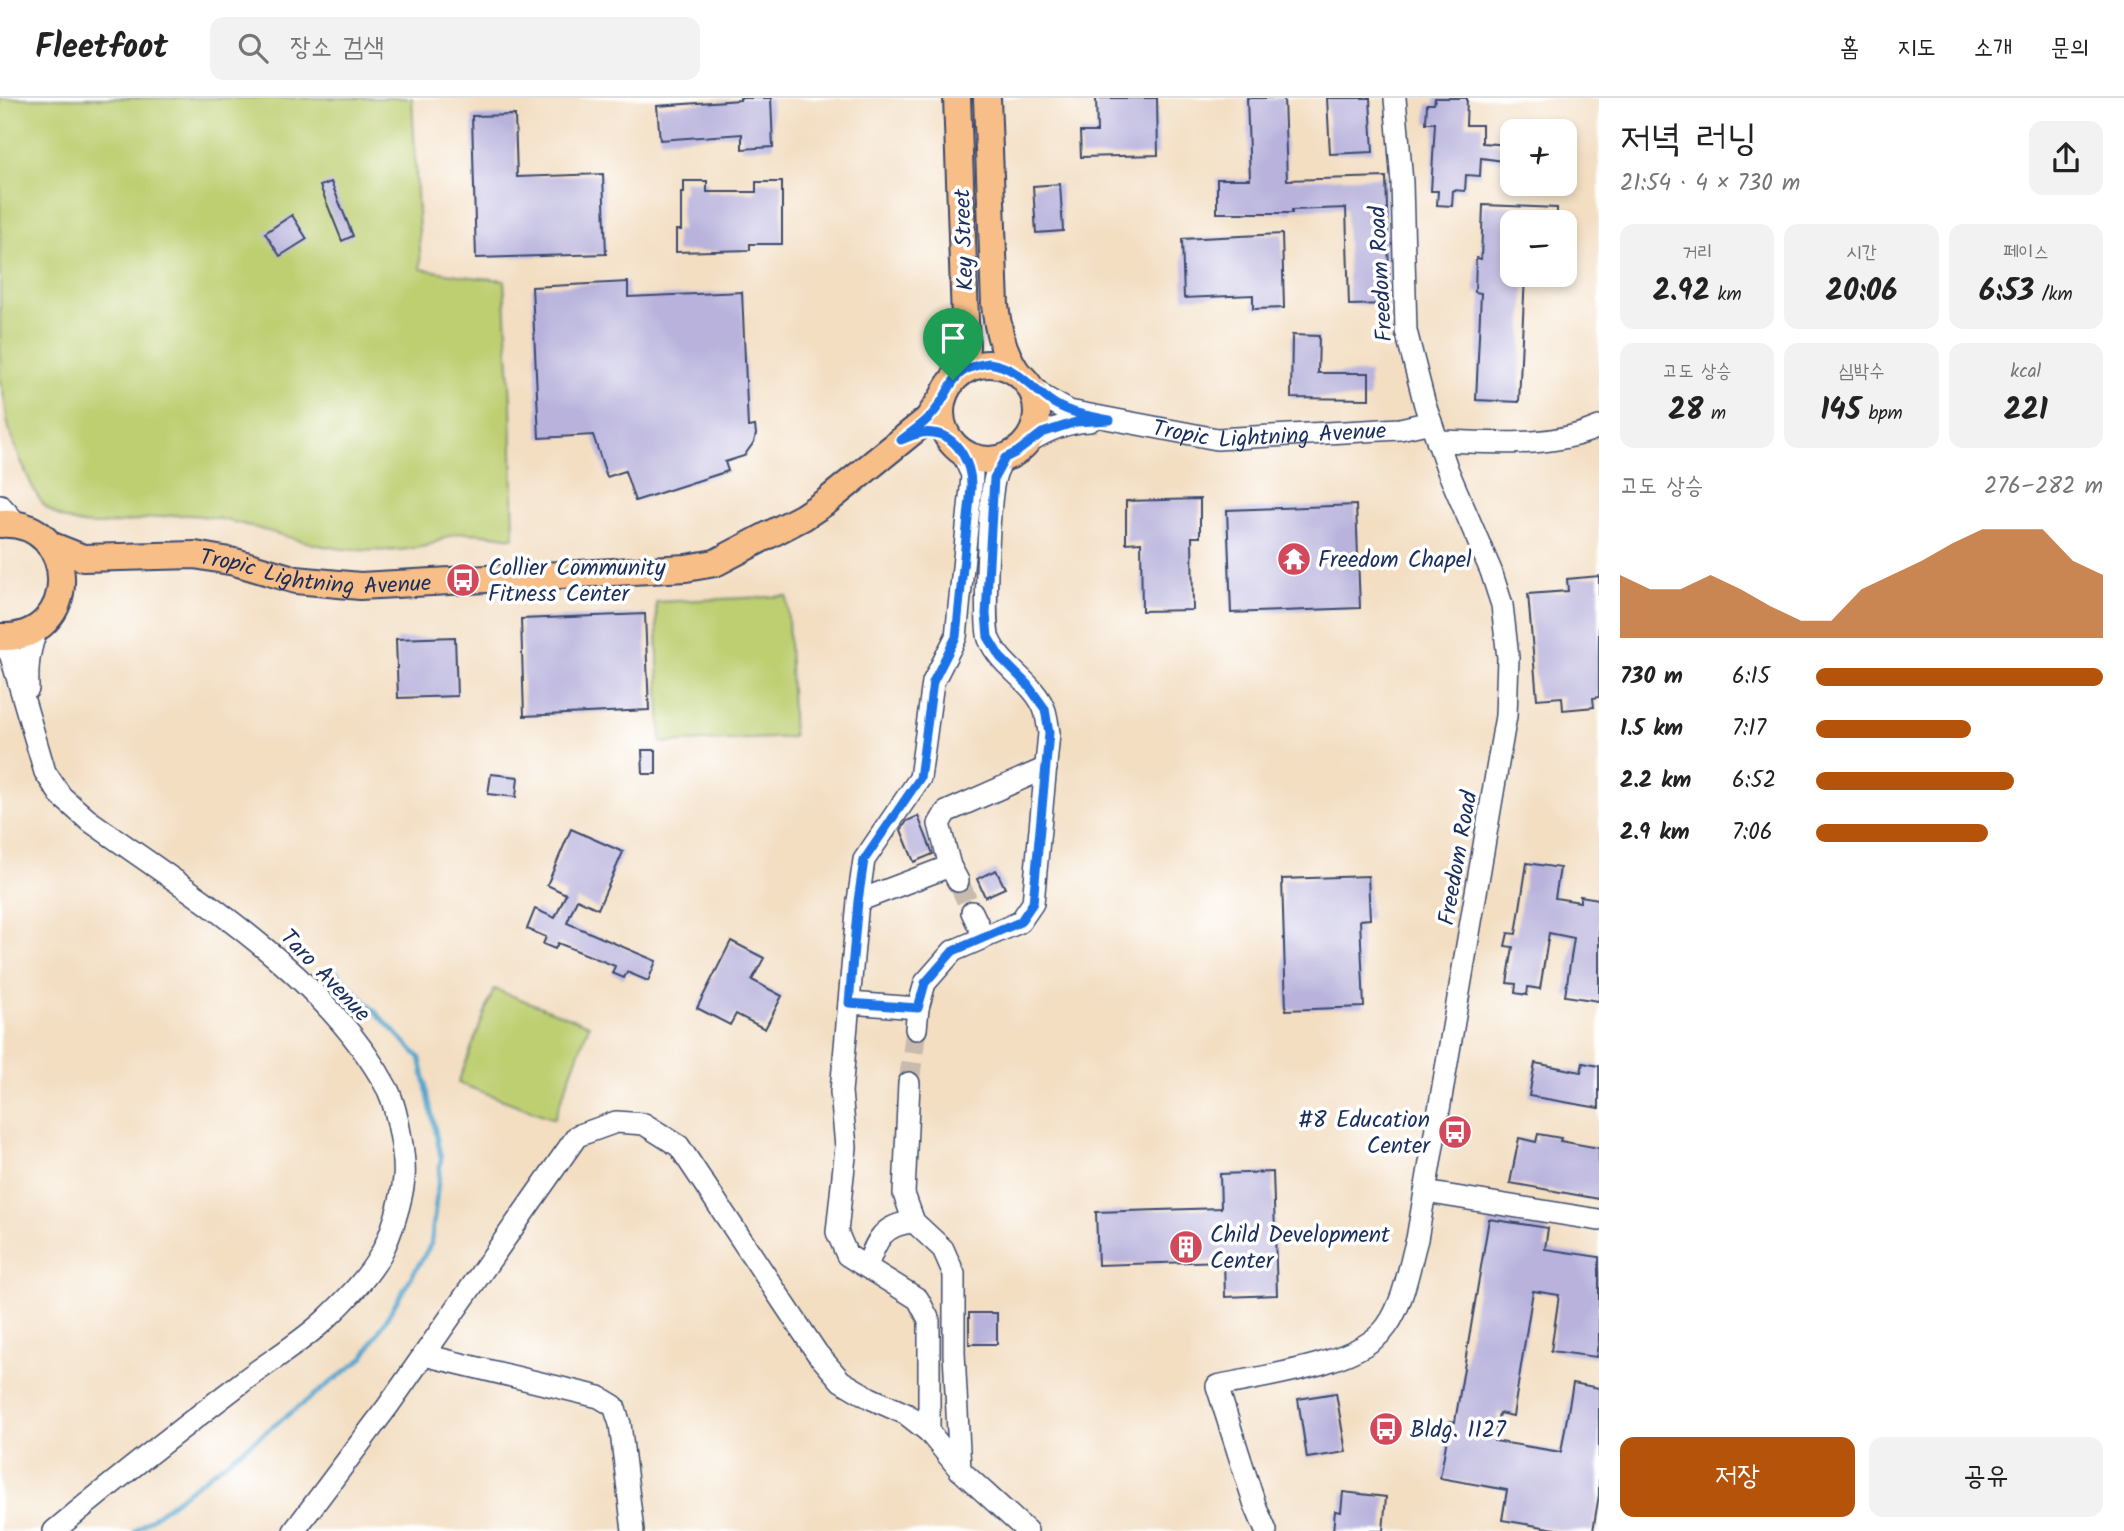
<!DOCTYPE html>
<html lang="ko">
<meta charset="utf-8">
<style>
:root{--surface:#fff;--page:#f2f2f2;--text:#222;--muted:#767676;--line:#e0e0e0;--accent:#b45309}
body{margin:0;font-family:Kalam,"Poor Story",sans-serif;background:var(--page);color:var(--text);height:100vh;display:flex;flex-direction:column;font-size:26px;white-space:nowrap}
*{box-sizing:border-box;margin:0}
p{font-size:23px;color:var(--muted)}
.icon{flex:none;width:38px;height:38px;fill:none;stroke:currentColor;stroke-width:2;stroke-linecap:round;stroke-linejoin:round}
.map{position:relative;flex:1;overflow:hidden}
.panel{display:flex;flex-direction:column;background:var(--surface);width:525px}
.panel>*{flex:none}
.buttons{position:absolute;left:1500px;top:21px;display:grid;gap:14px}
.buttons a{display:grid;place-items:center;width:77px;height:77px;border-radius:14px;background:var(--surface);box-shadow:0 4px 10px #0003;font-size:35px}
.pin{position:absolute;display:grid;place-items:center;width:60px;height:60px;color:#fff;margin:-72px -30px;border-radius:50% 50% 50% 0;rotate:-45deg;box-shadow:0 0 7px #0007}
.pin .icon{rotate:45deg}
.round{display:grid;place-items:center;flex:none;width:74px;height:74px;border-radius:14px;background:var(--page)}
.summary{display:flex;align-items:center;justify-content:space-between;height:119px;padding:0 21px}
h1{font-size:38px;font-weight:600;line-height:52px}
.metrics{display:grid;grid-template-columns:repeat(3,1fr);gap:10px;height:119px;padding:7px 21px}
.metrics div{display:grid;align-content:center;border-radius:14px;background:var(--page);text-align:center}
.metrics b{font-size:30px;font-weight:600}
.metrics small{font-size:19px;font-weight:400}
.metrics p{font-size:19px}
.chart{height:196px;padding:14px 21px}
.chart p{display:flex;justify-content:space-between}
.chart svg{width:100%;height:126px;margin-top:7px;fill:var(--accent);opacity:.7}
.cta{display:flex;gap:14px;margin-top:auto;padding:14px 21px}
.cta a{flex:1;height:80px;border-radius:14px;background:var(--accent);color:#fff;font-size:28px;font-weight:600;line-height:80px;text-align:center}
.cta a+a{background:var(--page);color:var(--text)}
ul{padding:0 21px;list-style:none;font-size:23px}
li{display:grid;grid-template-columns:112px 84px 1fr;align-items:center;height:52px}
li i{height:18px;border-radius:9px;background:var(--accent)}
header{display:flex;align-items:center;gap:42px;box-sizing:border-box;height:98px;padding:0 35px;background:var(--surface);border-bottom:2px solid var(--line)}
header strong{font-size:33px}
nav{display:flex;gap:38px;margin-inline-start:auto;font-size:24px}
.search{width:490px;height:63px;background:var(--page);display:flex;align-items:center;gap:18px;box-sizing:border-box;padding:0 24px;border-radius:14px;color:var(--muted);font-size:26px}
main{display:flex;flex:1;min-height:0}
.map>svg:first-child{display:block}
.green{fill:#becf72;stroke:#6c7f68;stroke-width:2}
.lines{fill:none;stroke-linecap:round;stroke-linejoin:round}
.stream{stroke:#52a5cd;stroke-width:4.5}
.building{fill:#b8b2dc}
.minor-tunnel{stroke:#c8bbae;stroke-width:21;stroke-dasharray:21 10;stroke-linecap:butt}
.minor-casing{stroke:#3b496d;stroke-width:24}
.major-casing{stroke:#3b496d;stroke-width:30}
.minor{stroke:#fff;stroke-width:21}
.major{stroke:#f7be88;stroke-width:26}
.route-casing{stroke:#fff;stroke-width:14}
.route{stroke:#1a73e8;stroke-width:9}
.labels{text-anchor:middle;stroke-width:7;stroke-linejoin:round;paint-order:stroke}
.street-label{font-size:23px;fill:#1b2f5e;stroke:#fff}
.poi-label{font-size:23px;fill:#1b2f5e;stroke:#fff;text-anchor:start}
</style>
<header>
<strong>Fleetfoot</strong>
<div class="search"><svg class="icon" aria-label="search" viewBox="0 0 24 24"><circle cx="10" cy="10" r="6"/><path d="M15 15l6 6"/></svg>장소 검색</div>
<nav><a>홈</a><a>지도</a><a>소개</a><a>문의</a></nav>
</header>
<main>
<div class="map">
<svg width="1599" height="1433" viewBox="0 0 1599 1433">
<rect width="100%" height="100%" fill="#fff"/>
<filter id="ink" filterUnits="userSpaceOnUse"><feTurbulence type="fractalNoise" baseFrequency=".0143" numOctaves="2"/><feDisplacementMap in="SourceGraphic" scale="14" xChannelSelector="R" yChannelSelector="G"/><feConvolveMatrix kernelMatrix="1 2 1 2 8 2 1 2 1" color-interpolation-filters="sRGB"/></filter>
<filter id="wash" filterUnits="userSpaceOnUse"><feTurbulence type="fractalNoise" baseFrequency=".00686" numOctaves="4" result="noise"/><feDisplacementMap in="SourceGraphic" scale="28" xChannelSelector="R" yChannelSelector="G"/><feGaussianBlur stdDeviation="1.57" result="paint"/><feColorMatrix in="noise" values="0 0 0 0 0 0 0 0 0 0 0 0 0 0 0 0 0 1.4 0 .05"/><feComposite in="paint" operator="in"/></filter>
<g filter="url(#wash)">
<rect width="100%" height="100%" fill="#f3dec2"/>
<path class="green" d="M0,0H412L421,171L471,179L504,182L511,305L514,440C497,438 478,434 461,435C447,436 435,447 421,449C402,453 377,453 358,452C299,450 245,419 187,417C138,415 87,446 45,408C33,397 12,342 8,326C5,311 6,299 0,285Z
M787,498L793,639L661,645L656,504Z
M494,891L589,927L554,1021L458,985Z"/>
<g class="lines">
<path class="stream" d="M135,1433L363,1260L431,1146L441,1060L420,960L337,874"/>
</g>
<g id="blocks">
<path class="building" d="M740,0H771L773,49L742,51V36L660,42L657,8L740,2Z
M1096,0H1157L1158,57L1081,59L1080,34H1097Z
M1247,0H1284L1287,82L1386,79L1390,206L1349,207L1346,110L1292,112V115H1217V81H1250Z
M1327,0H1370L1373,54L1330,56Z
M1435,0H1467L1466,27H1482V45L1512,47L1511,64L1481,60L1480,78L1466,77L1465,93L1453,92L1452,108L1437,107L1438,93H1431L1435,25H1426L1427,6H1434Z
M515,17L517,79L603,76L606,156L476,160L472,18Z
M684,83H707V94H756V84H782V146H750V152L676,154V132H681V95H684Z
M331,84L353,138L342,143L320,88Z
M1060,86L1063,133L1036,135L1033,88Z
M1483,107L1557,110V124H1512V177H1525L1519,304L1476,302L1481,195L1475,194L1476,160L1481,161Z
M292,117L307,141L280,158L265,135Z
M1282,136L1284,210L1253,211V197L1184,200L1182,141Z
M628,184V199L742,194L748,329L755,328L756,336L754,344L744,358L725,364L728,373L635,403L625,373L607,379L593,337L539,340L532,189Z
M1292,237L1319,238L1318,275H1369V301L1291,300Z
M1200,401V439H1192L1193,512L1142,513L1141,444L1126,445V403Z
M1356,407L1360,510L1231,515L1227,412Z
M1599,478V599L1593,600L1594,609L1563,612L1562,599L1537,601L1528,496L1568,493L1567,481Z
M645,516L649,612L524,618L521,521Z
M455,539L457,598L398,600L396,541Z
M642,652H656V676H643Z
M491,676L518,679L516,699L488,696Z
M918,718L933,756L914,764L901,732L907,723Z
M571,731L623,754L598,811L577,801L567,825L656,863L648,883L627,874L624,880L612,875L615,868L558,845L555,851L543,846L546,839L527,831L535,811L555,820L566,796L547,787Z
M1527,765L1560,770L1555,800L1580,804V798L1599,801V903L1565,898L1574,840L1549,835L1540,891L1528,889L1527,897L1515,895L1516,886L1507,885L1513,849L1505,848L1508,835L1516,836Z
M996,772L1005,790L985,799L977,781Z
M1368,778L1370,821L1360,822L1364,909L1286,912L1282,781Z
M731,843L764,860L752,882L782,898L765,931L736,916L730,927L697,910Z
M1535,965L1581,974L1583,965L1599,968V1010L1529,998Z
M1538,1036L1561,1040L1560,1043L1599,1050V1101L1510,1085L1519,1040L1536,1044Z
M1273,1074L1277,1197L1225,1199L1224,1163L1098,1167L1096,1114L1221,1110L1220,1076Z
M1489,1121L1548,1130L1545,1151L1599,1159V1241L1596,1259L1551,1253L1559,1197L1533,1193L1513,1318L1499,1315L1494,1343L1561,1354L1573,1285L1599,1290V1397L1593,1433H1567L1502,1422L1507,1392L1440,1380L1450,1323L1455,1324Z
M969,1215H997V1246H969Z
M1336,1295L1346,1354L1307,1360L1298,1301Z
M1343,1394L1386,1399L1383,1433H1333L1335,1413L1341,1414Z"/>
</g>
</g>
<g filter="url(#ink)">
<use href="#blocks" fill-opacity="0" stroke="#3b496d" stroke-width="2"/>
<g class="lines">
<path class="minor-tunnel" d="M958,783L972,814
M909,985L916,931"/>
<g class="minor-casing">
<g id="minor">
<path id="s1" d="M1029,285L1044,299L1069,313L1217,341L1400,331L1431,324"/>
<path d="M1437,343C1490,344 1549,351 1599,329"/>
<path d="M1027,345C1047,332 1066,324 1090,323"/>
<path d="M0,407L18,427"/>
<path d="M0,546L10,555L45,674L61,698L87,721C191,795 327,877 388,992C397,1011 406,1060 404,1080C402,1103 391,1137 381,1156C368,1180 345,1203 326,1221C301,1245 269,1263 241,1285C178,1333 115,1382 54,1433"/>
<path d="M28,591C27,568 29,550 38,529"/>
<path d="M958,783L950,768L939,726L946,714L1046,670"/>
<path d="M858,803L950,768"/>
<path d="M972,814L984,839"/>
<path d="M849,905L918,910"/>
<path d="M916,931L918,910L925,885L953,853L1020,824L1033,805L1049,635C1048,628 1047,620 1045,613C1035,584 1001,570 989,541C983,524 989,399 995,379C997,371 1000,366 1005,360"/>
<path d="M909,985L904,1096L914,1124L943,1151L954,1176V1255L960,1372"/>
<path d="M1425,1094L1599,1122"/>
<path d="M867,1169C876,1142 883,1126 914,1124"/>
<path d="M424,1257L599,1299L614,1308L620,1326L633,1433"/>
<path d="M929,1334V1222L918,1201L847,1157L837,1134L846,1049L841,994L858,803L864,762L920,680L933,584L956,539L971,390L972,377L961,353"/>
<path d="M294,1433L388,1308L577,1038L616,1024L644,1026L679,1048L817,1255L841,1283L870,1300L906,1316L929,1334L960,1372L1027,1433"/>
<path d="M1266,1433L1255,1407L1217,1288C1262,1278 1360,1267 1387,1228C1404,1204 1409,1169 1417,1141L1506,618L1508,560L1502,507L1491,473L1448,373L1425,307L1406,233L1402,85L1395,0"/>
</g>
</g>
<g class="major-casing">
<g id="major">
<path d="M987,0L995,207C998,232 1002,251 1016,273"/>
<circle cx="989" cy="314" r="48"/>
<path d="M953,282L963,265L966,249L957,0"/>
<path d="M0,426C81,421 82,543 0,539"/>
<path id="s2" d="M50,447L83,460L195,457L235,464L296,482L360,488L686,470L715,465L803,419L827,403L928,321L944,297"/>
</g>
</g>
<use href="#minor" class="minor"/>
<use href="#major" class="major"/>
</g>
</g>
<g class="lines" filter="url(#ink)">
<g class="route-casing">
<path id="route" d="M989,265C1021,270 1030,291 1055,306C1072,316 1091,318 1110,322L1076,324L1042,335L1017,354L1005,360L994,380L986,516L988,539L1000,559L1027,586L1045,611L1049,635L1033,805L1020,824L953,853L925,885L918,910L849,905L858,803L864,762L920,680L933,584L956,539L971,390C972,368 959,338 933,335C922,333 911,338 901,342C913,333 926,325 935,313C955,287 949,271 989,265Z"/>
</g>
<use href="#route" class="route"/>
</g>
<defs>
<g id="temple-disc" transform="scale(1.75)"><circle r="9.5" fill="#d1495b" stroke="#fff"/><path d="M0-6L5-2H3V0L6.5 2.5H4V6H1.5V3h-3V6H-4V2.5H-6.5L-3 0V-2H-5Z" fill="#fff"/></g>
<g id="bus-disc" transform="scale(1.75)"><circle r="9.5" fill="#d1495b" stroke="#fff"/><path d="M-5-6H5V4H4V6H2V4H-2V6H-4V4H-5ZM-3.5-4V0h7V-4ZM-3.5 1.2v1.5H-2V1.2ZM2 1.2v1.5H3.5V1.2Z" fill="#fff"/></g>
<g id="building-disc" transform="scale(1.75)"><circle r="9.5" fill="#d1495b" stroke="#fff"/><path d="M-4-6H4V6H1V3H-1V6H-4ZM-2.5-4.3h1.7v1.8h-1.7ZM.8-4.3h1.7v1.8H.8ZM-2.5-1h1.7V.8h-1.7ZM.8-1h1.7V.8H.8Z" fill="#fff"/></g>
</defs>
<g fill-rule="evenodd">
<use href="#temple-disc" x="1294" y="461"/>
<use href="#bus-disc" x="463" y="482"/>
<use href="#bus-disc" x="1455" y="1034"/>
<use href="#building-disc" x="1186" y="1149"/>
<use href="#bus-disc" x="1386" y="1331"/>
</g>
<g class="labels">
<g class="street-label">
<text transform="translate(963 142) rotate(-92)" y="8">Key Street</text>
<text transform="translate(1380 176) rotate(-93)" y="8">Freedom Road</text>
<text dy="8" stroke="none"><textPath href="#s1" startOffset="252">Tropic Lightning Avenue</textPath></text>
<text dy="8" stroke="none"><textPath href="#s2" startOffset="270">Tropic Lightning Avenue</textPath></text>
<text transform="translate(1457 760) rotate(-80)" y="8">Freedom Road</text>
<text transform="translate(326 877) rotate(46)" y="8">Taro Avenue</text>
</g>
<g class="poi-label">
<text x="1318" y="469">Freedom Chapel</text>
<text x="488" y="477">Collier Community<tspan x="488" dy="26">Fitness Center</tspan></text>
<text x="1430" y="1029" text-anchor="end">#8 Education<tspan x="1430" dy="26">Center</tspan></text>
<text x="1210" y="1144">Child Development<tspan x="1210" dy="26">Center</tspan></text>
<text x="1410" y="1339">Bldg. 1127</text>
</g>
</g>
</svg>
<div class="buttons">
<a>+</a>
<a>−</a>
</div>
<div class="pin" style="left:953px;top:282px;background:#1e9e55"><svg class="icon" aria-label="arrive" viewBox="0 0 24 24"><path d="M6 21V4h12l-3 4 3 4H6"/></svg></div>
</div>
<section class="panel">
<div class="summary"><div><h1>저녁 러닝</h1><p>21:54 · 4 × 730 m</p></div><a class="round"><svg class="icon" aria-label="share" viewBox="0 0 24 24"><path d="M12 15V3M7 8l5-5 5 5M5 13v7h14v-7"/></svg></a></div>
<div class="metrics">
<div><p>거리</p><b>2.92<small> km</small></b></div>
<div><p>시간</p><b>20:06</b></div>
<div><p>페이스</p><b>6:53<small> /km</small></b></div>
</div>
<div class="metrics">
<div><p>고도 상승</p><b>28<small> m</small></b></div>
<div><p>심박수</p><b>145<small> bpm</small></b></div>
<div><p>kcal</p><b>221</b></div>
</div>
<div class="chart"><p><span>고도 상승</span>276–282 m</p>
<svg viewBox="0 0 160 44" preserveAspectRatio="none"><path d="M0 44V22L10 27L20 27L30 22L40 27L50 33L60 38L70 38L80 27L90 22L100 17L110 11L120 6L130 6L140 6L150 17L160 22V44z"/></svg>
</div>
<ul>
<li><b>730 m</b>6:15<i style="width:100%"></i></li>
<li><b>1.5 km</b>7:17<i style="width:54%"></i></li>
<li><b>2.2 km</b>6:52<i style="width:69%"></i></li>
<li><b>2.9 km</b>7:06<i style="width:60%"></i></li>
</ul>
<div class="cta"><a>저장</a><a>공유</a></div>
</section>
</main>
